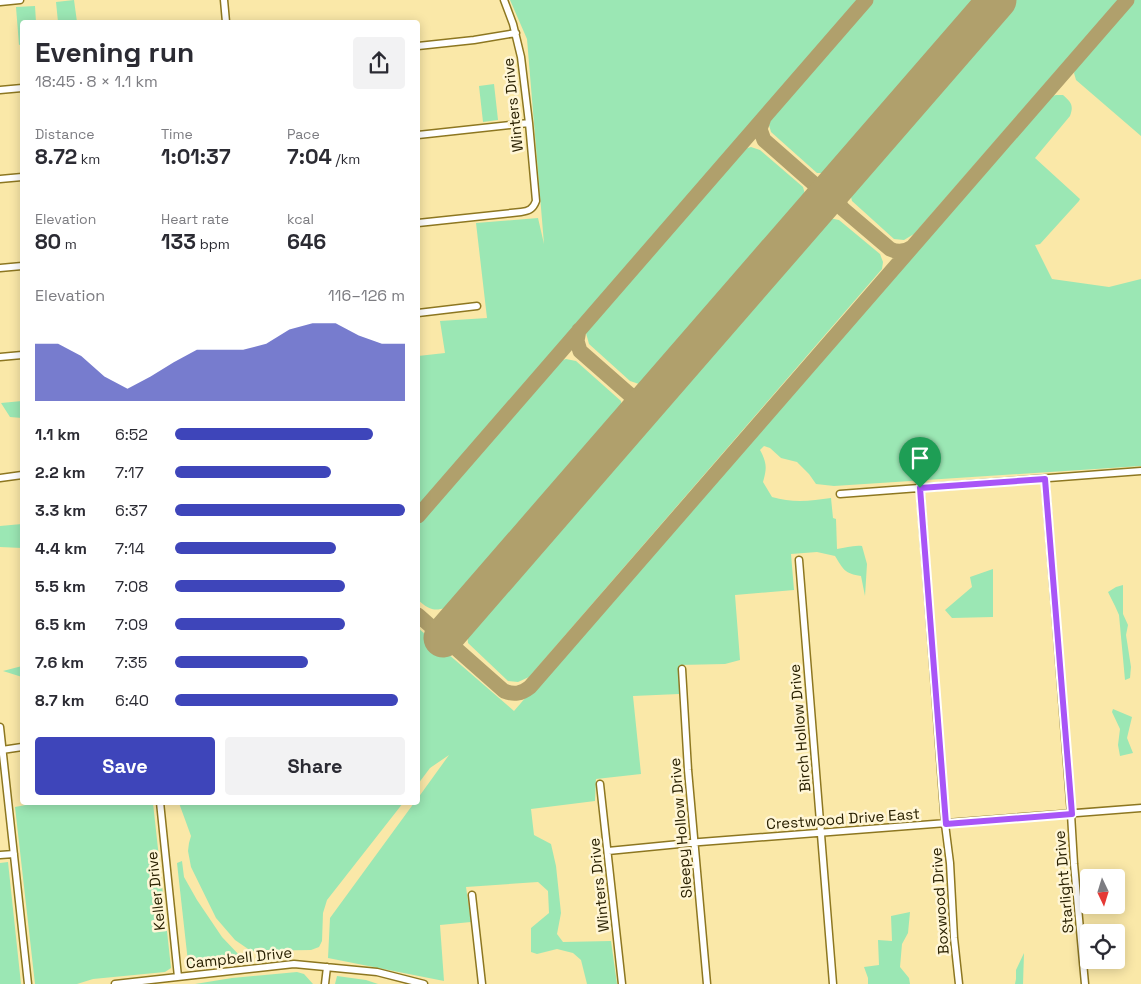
<!DOCTYPE html>
<meta charset="utf-8">
<style>
:root{--surface:#fff;--page:#f2f2f3;--text:#2b2b33;--muted:#7c7c81;--accent:#3e45ba}
body{margin:0;font-family:"Space Grotesk",sans-serif;background:var(--page);color:var(--text);height:100vh;display:flex;flex-direction:column;font-size:19px;white-space:nowrap}
*{box-sizing:border-box;margin:0}
p{font-size:16px;color:var(--muted)}
.icon{flex:none;width:28px;height:28px;fill:none;stroke:currentColor;stroke-width:2;stroke-linecap:round;stroke-linejoin:round}
.map{position:relative;flex:1;overflow:hidden}
.drawer{position:absolute;left:20px;top:20px;width:400px;height:785px;display:flex;flex-direction:column;background:var(--surface);border-radius:5px;box-shadow:0 2px 12px #0003}
.drawer>*{flex:none}
.needle{width:32px;rotate:176deg}
.tools{position:absolute;left:1080px;top:869px;display:grid;gap:10px}
.tools a{display:grid;place-items:center;width:45px;height:45px;border-radius:5px;background:var(--surface);box-shadow:0 2px 12px #0003;font-size:25px}
.pin{position:absolute;display:grid;place-items:center;width:42px;height:42px;color:#fff;margin:-51px -21px;border-radius:50% 50% 50% 0;rotate:-45deg;box-shadow:0 0 5px #0007}
.pin .icon{rotate:45deg}
.round{display:grid;place-items:center;flex:none;width:52px;height:52px;border-radius:5px;background:var(--page)}
.summary{display:flex;align-items:center;justify-content:space-between;height:85px;padding:0 15px}
h1{font-size:28px;font-weight:700;line-height:38px}
.metrics{display:grid;grid-template-columns:repeat(3,1fr);gap:8px;height:85px;padding:5px 15px}
.metrics div{display:grid;align-content:center}
.metrics b{font-size:21px;font-weight:700}
.metrics small{font-size:14px;font-weight:400}
.metrics p{font-size:14px}
.chart{height:140px;padding:10px 15px}
.chart p{display:flex;justify-content:space-between}
.chart svg{width:100%;height:90px;margin-top:5px;fill:var(--accent);opacity:.7}
.button{display:flex;gap:10px;margin-top:auto;padding:10px 15px}
.button a{flex:1;height:58px;border-radius:5px;background:var(--accent);color:#fff;font-size:20px;font-weight:700;line-height:58px;text-align:center}
.button a+a{background:var(--page);color:var(--text)}
ul{padding:0 15px;list-style:none;font-size:16px}
li{display:grid;grid-template-columns:80px 60px 1fr;align-items:center;height:38px}
li i{height:12px;border-radius:6px;background:var(--accent)}
.map>svg:first-child{display:block}
.green{fill:#9be7b4}
.lines{fill:none;stroke-linecap:round;stroke-linejoin:round}
.taxiway{stroke:#b0a06c;stroke-width:15}
.runway{stroke:#b0a06c;stroke-width:39}
.minor-casing{stroke:#8d7721;stroke-width:9}
.minor{stroke:#fff;stroke-width:6}
.route-casing{stroke:#fff;stroke-width:10}
.route{stroke:#a855f7;stroke-width:6}
.labels{text-anchor:middle;stroke-width:5;stroke-linejoin:round;paint-order:stroke}
.street-label{font-size:15px;fill:#292000;stroke:#fff6d6}
</style>
<div class="map">
<svg width="1141" height="984" viewBox="0 0 1141 984">
<rect width="100%" height="100%" fill="#fae8a8"/>
<path class="green" d="M74,0L77,22H58L56,2Z
M510,0H857L418,506V356L445,353L440,321L487,318L476,223L538,218L544,244L527,39Z
M872,0H979L833,169L823,173H817L771,132L769,125L771,118Z
M1013,0H1118L914,234L904,240L894,239L852,201L850,193L854,185Z
M1132,0H1141V136L1076,80L1074,73L1078,62Z
M35,6L36,22H22V44L19,45L16,7Z
M494,84L498,120L483,122L479,86Z
M1056,95H1063C1071,102 1074,105 1070,116L1035,158L1080,199L1079,201L1040,244L1035,245L1052,279L1109,287L1141,279V466L834,486L816,484L809,474L797,462L781,458L770,448L764,446L760,450C767,463 767,468 763,482L772,497C792,503 811,501 831,498L833,518L836,519L837,549C846,548 853,545 862,546L867,564L865,596L861,576C845,574 843,569 835,556L817,552L791,554L794,590L735,595L740,660L725,664L679,665V694L633,696L641,774L596,779L595,801L531,809L534,835L551,844L556,866L561,913L557,934L563,942L611,941L617,984H587L581,960L573,953L557,949L537,954L531,952V928L549,913L548,891L538,882L466,887L471,922L440,925L444,981L328,958L330,918L414,803L418,802V798L449,755L430,768L418,784V628L514,711L747,442L750,443L754,438V435L1049,97Z
M751,147L760,150L803,187L805,194L803,203L650,380L639,384L630,381L589,344L586,333L589,326L741,150Z
M829,218L839,220L880,254L883,262L882,269L529,677L518,682L508,681L468,643L467,632L472,623L820,224Z
M566,359L576,361L621,401L622,407L618,415L456,604C438,611 432,613 418,600V523L557,362Z
M22,401V418L10,417L1,403Z
M22,524V548L0,547V526Z
M993,569V617L952,618L945,610L972,587L970,577Z
M1123,585V614L1128,625L1126,635L1131,667L1130,678L1125,680L1119,615L1115,606L1108,592L1116,587Z
M22,666V677L3,671Z
M1113,709L1132,717L1127,738L1133,753L1120,756L1118,745L1120,729L1112,712Z
M41,802L153,803L171,968L165,972L93,979L77,984H35L15,807Z
M179,803V802L403,803L327,900L323,913L322,941L319,947L311,950L251,951L235,940L216,918L191,867L188,851L189,843L191,836Z
M182,861L184,877L197,900L222,937L241,957V961L193,967L188,962L177,863Z
M8,862L21,984H0V863Z
M910,912L908,933L902,944L900,967L909,978L910,984H868V978L864,967L879,965L878,940L892,941L891,916Z
M1024,953L1023,984H1015L1016,979V970Z
M297,972L304,974L313,984H195L232,978Z
M337,976L366,980L378,984H335Z"/>
<g class="lines">
<path class="taxiway" d="M764,118L760,129L764,140L813,183C820,192 819,199 816,209
M840,181C836,192 835,199 843,209L890,249C898,253 905,252 912,247
M579,330L577,341L580,351L629,394C639,400 646,398 656,393
M629,394C637,403 635,411 631,422
M418,516L866,0
M418,615L504,691C514,695 521,694 530,687L1127,0"/>
<path class="runway" d="M443,638L997,0"/>
<g class="minor-casing">
<path id="minor" d="M224,0L226,22
M0,2L20,0
M418,46L474,40L516,33
M0,90L22,88
M418,135L529,123
M0,179L22,177
M418,223L521,212C529,211 533,209 536,201L529,123L521,57L513,24L504,0
M0,268L22,266
M418,313L477,306
M0,357L22,355
M0,478L22,475
M1045,479L1071,814L1074,864L1085,984
M920,488L945,824L950,863L954,938L959,984
M840,494L1141,471
M799,560L833,984
M682,669L688,770L707,984
M0,727L28,984
M2,750L22,747
M600,784L622,984
M160,802L178,977
M608,851L700,842L1141,808
M0,855L14,854
M472,895L482,984
M115,984L294,964L377,972L424,984
M325,984L327,967"/>
</g>
<use href="#minor" class="minor"/>
</g>
<g class="lines">
<g class="route-casing">
<path id="route" d="M1045,479L1072,814L946,824L920,488Z"/>
</g>
<use href="#route" class="route"/>
</g>
<g class="labels">
<g class="street-label">
<text transform="translate(513 105) rotate(-96)" y="5">Winters Drive</text>
<text transform="translate(800 728) rotate(-95)" y="5">Birch Hollow Drive</text>
<text transform="translate(843 819) rotate(-4)" y="5">Crestwood Drive East</text>
<text transform="translate(681 828) rotate(-95)" y="5">Sleepy Hollow Drive</text>
<text transform="translate(1064 882) rotate(-95)" y="5">Starlight Drive</text>
<text transform="translate(599 885) rotate(-96)" y="5">Winters Drive</text>
<text transform="translate(156 891) rotate(-96)" y="5">Keller Drive</text>
<text transform="translate(940 901) rotate(-94)" y="5">Boxwood Drive</text>
<text transform="translate(239 958) rotate(-6)" y="5">Campbell Drive</text>
</g>
</g>
</svg>
<div class="tools">
<a><svg class="needle" viewBox="-14 -14 28 28"><path d="M0-13l5 13h-10z" fill="#e53935"/><path d="M0 13l5-13h-10z" fill="#7c7c81"/></svg></a>
<a><svg class="icon" aria-label="locate" viewBox="0 0 24 24"><circle cx="12" cy="12" r="6"/><path d="M12 2v4M12 18v4M2 12h4M18 12h4"/></svg></a>
</div>
<div class="pin" style="left:920px;top:488px;background:#1e9e55"><svg class="icon" aria-label="arrive" viewBox="0 0 24 24"><path d="M6 21V4h12l-3 4 3 4H6"/></svg></div>
<section class="drawer">
<div class="summary"><div><h1>Evening run</h1><p>18:45 · 8 × 1.1 km</p></div><a class="round"><svg class="icon" aria-label="share" viewBox="0 0 24 24"><path d="M12 15V3M7 8l5-5 5 5M5 13v7h14v-7"/></svg></a></div>
<div class="metrics">
<div><p>Distance</p><b>8.72<small> km</small></b></div>
<div><p>Time</p><b>1:01:37</b></div>
<div><p>Pace</p><b>7:04<small> /km</small></b></div>
</div>
<div class="metrics">
<div><p>Elevation</p><b>80<small> m</small></b></div>
<div><p>Heart rate</p><b>133<small> bpm</small></b></div>
<div><p>kcal</p><b>646</b></div>
</div>
<div class="chart"><p><span>Elevation</span>116–126 m</p>
<svg viewBox="0 0 160 44" preserveAspectRatio="none"><path d="M0 44V16L10 16L20 22L30 32L40 38L50 32L60 25L70 19L80 19L90 19L100 16L110 9L120 6L130 6L140 12L150 16L160 16V44z"/></svg>
</div>
<ul>
<li><b>1.1 km</b>6:52<i style="width:86%"></i></li>
<li><b>2.2 km</b>7:17<i style="width:68%"></i></li>
<li><b>3.3 km</b>6:37<i style="width:100%"></i></li>
<li><b>4.4 km</b>7:14<i style="width:70%"></i></li>
<li><b>5.5 km</b>7:08<i style="width:74%"></i></li>
<li><b>6.5 km</b>7:09<i style="width:74%"></i></li>
<li><b>7.6 km</b>7:35<i style="width:58%"></i></li>
<li><b>8.7 km</b>6:40<i style="width:97%"></i></li>
</ul>
<div class="button"><a>Save</a><a>Share</a></div>
</section>
</div>
